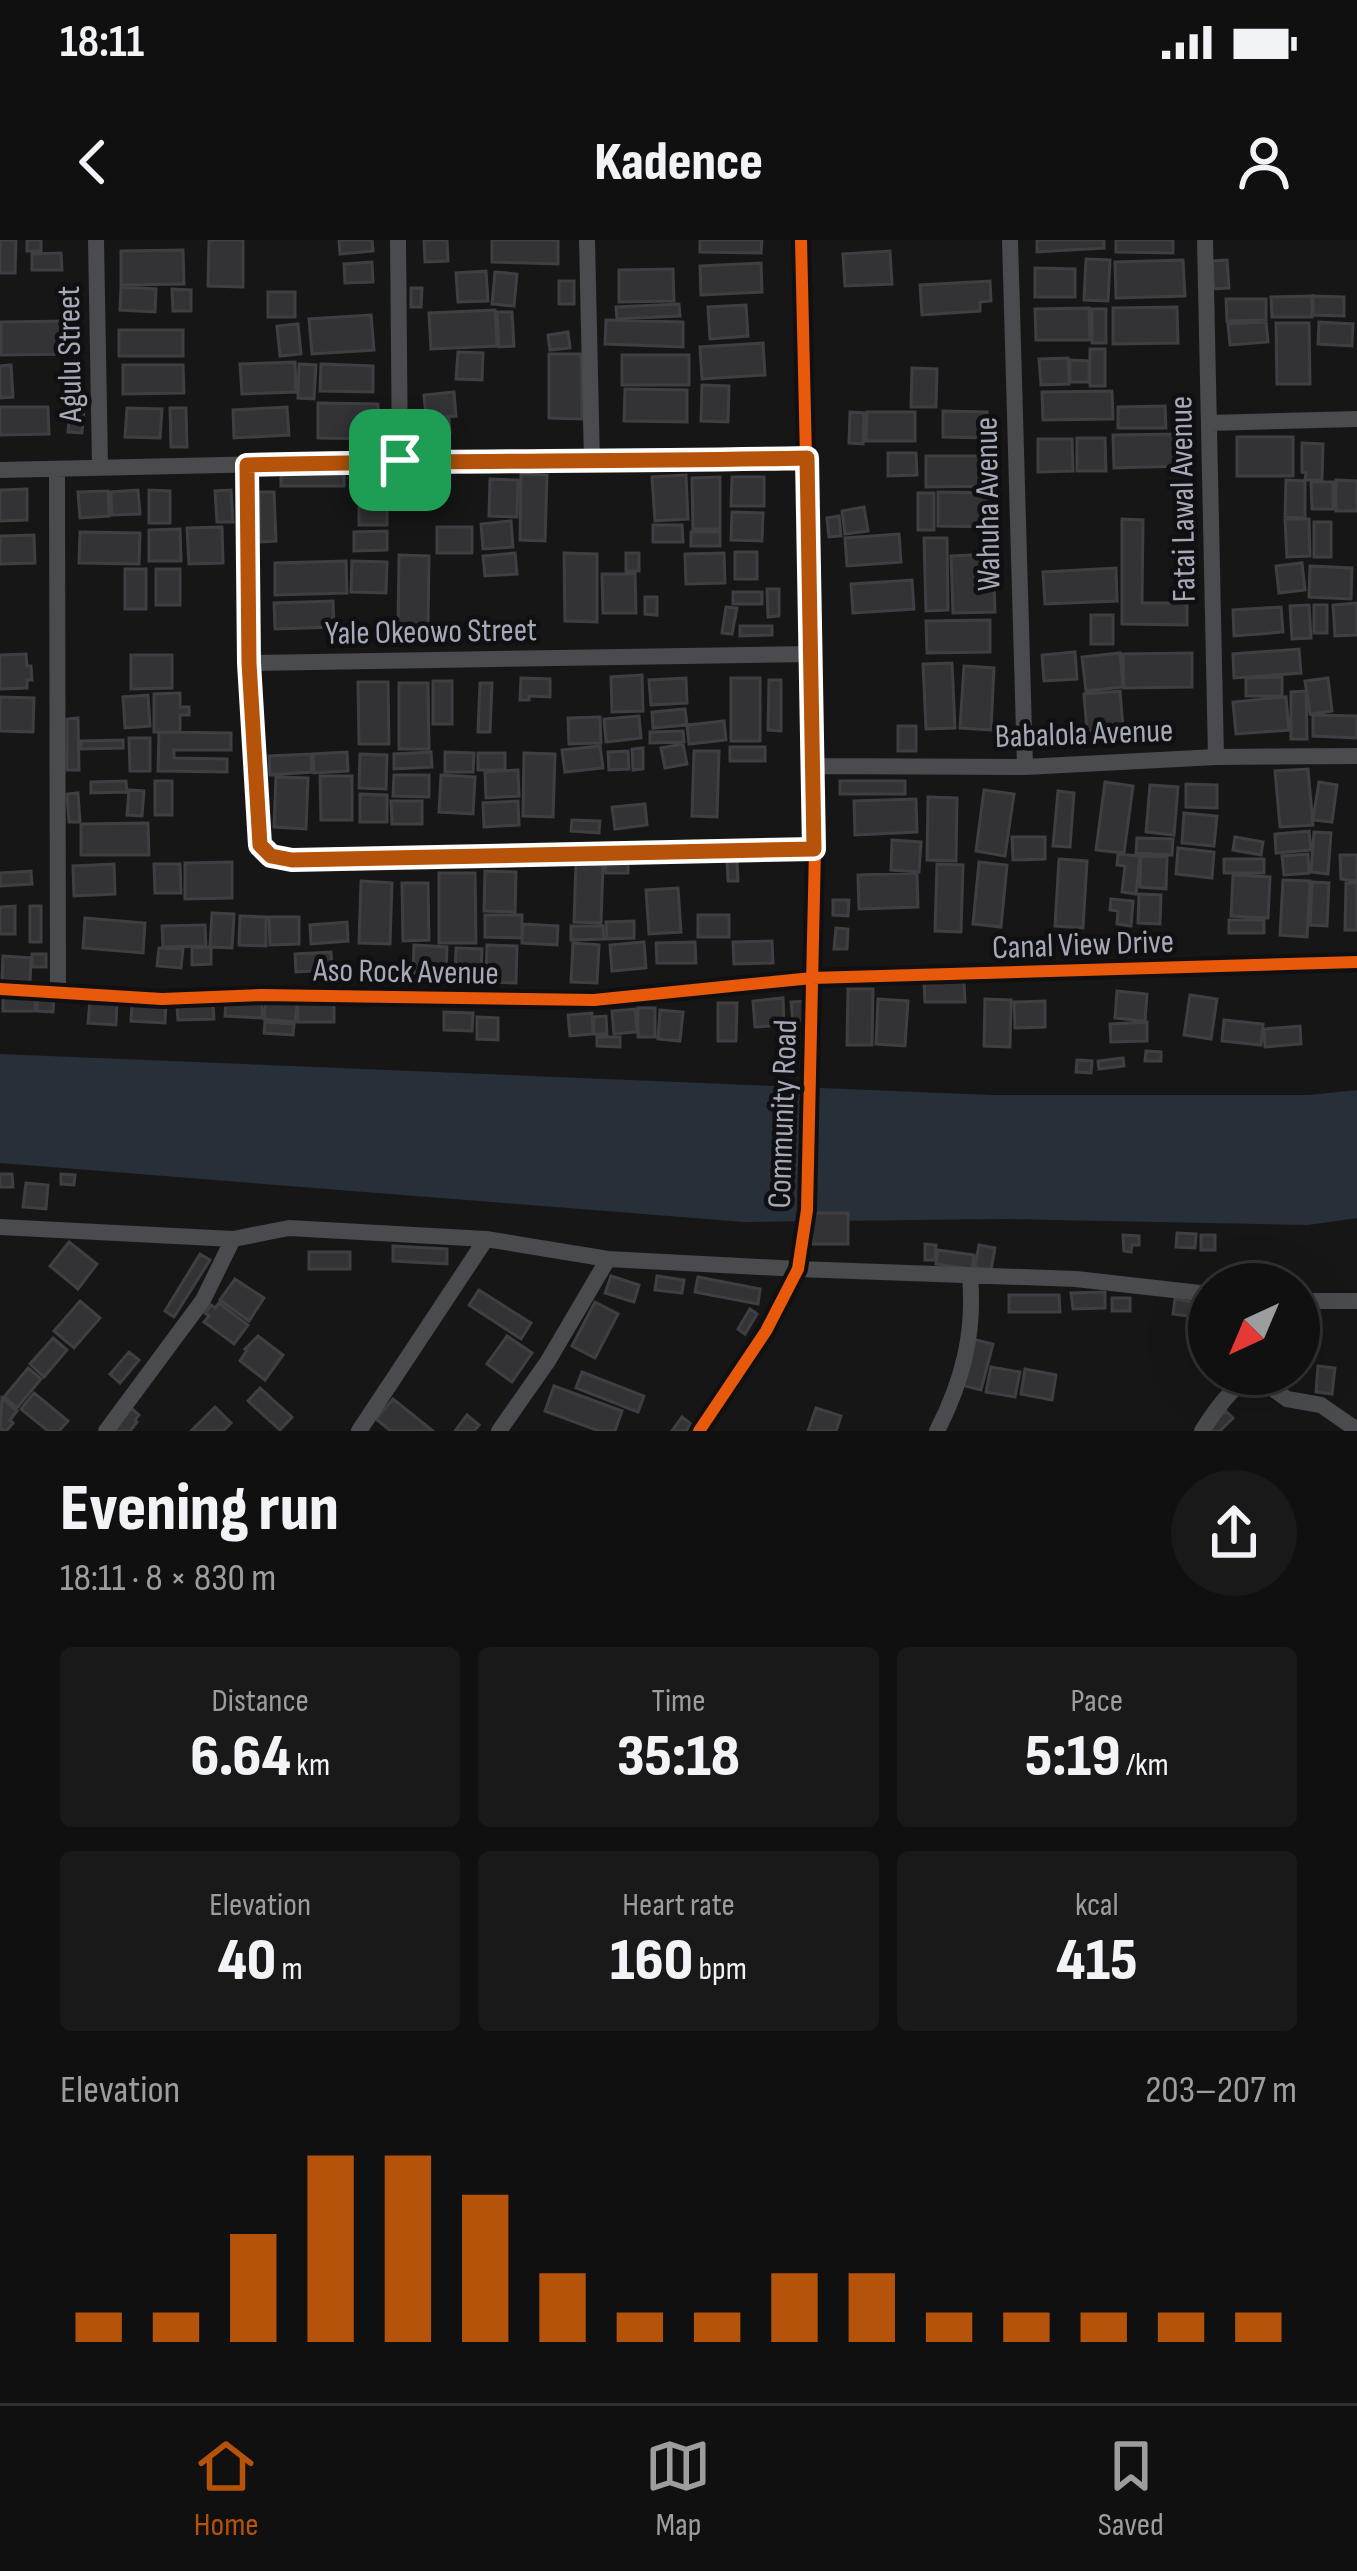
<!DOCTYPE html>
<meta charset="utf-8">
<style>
:root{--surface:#101010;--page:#191919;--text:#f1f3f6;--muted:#9c9d9f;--line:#303030;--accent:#b45309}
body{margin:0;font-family:"Sofia Sans Condensed",sans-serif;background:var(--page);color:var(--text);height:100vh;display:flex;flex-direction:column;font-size:45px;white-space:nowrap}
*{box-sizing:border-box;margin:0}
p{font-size:39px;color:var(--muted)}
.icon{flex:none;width:66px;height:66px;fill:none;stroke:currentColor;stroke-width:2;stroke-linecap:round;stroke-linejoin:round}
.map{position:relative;height:1191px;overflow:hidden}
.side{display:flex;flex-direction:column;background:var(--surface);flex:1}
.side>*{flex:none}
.needle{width:78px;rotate:224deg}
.controls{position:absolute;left:1188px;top:1023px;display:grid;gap:24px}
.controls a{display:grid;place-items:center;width:132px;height:132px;border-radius:50%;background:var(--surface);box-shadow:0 12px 48px #0002,0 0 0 3px var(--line);font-size:60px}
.pin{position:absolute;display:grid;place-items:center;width:102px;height:102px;color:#fff;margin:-51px;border-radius:24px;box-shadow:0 6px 18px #0006}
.round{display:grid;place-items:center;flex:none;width:126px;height:126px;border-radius:63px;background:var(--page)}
.overview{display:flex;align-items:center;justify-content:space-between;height:204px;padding:0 60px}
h1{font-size:66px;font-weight:800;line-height:90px}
.figures{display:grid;grid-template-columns:repeat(3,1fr);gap:18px;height:204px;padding:12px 60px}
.figures div{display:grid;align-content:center;border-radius:12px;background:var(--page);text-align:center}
.figures b{font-size:60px;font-weight:800}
.figures small{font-size:33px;font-weight:400}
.figures p{font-size:33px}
.chart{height:336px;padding:24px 60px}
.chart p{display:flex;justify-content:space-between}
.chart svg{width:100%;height:216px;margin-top:12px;stroke:var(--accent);stroke-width:6}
.status{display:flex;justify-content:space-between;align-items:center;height:84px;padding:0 60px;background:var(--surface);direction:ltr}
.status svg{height:33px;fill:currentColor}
header{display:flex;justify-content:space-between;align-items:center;height:156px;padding:0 60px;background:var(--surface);font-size:54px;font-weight:800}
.menu{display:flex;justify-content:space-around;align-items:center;height:168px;border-top:3px solid var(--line);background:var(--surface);font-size:33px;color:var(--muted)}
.menu a{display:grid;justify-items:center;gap:6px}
.menu .selected{color:var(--accent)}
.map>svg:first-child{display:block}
.water{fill:#272f39}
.building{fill:#333335;stroke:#3e3f42;stroke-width:3}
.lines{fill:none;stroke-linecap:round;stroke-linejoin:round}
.minor{stroke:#494b4f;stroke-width:16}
.cycleway-casing{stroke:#101012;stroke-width:20}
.cycleway{stroke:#e8590c;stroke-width:12}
.route-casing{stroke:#fff;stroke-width:24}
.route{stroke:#b45309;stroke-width:15}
.labels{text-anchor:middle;stroke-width:9;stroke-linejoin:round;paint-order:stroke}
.street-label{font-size:33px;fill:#a5a9b8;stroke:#101012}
</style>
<div class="status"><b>18:11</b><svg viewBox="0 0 49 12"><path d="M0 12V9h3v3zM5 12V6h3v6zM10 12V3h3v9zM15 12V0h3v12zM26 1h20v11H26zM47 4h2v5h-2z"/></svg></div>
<header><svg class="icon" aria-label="back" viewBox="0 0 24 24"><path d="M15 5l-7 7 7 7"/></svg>Kadence<svg class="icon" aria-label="person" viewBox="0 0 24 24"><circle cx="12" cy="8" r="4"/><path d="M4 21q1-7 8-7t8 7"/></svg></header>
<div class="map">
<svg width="1357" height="1191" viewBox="0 0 1357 1191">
<rect width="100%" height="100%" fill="#161616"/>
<path class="water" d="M0,814L992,855H1309L1357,850V978L1308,985L1006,979L744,982L0,923Z"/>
<path class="building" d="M0,0H16L15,33H0Z
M27,0H41V11H27Z
M209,0H243V47L208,46Z
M339,0H372L373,11L340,14Z
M424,0H447L448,21L425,22Z
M492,0H558V24L492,22Z
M700,0H762L761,13L700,12Z
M1037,0H1104V8L1037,12Z
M1116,0H1173V13L1116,12Z
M183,10L184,44L121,45V11Z
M890,11L892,44L845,46L843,14Z
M61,13L62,30H32V14Z
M1086,19L1110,20L1108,61L1084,60Z
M1183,20L1185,56L1116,58L1115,22Z
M1227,20L1229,48L1214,49L1212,21Z
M372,22L373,42L345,43L344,24Z
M761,23L762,52L701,55L700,26Z
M1035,28L1075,29V57H1035Z
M673,29L674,61L619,62V30Z
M486,31L488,61L458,62L456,33Z
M495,32L517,34L514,66L492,64Z
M559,41H574V64H559Z
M990,41L991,61L980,62V71L922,75L920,45Z
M121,47L156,49L155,72L120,70Z
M411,48H422L421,67H411Z
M172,49L191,50V71H173Z
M268,52H295V77H268Z
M1312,56V77H1272L1271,57Z
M1313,56L1344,57V76L1313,75Z
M1226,59H1266V80L1227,81Z
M679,64L680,76L617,79L616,67Z
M746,65L748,96L710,99L708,67Z
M1177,67L1178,103L1113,104V68Z
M1089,68L1090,100H1036L1035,69Z
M1092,69H1106V103H1092Z
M495,70L497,106L431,109L429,73Z
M497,72H512L514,106L499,107Z
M371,75L374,110L312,114L309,79Z
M606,80L683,82V107L605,104Z
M70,81L71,114L1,115V82Z
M1266,82L1268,102L1230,105L1228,84Z
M1319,82L1353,84L1352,106L1318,104Z
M1276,83H1309L1310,144H1277Z
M298,84L301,114L280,116L277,86Z
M119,90H183V116H119Z
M568,92L570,108L550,110L548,95Z
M763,103L765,135L702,139L700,107Z
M1090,109H1105V146H1090Z
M458,112L483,113L482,140L456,139Z
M549,114H581L582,179L549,178Z
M622,115H689V145H622Z
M1068,118L1069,144L1041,145L1039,119Z
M1070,120L1089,121V142H1070Z
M295,122L296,152L242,154L240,124Z
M299,124L316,125L314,159L298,158Z
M321,124L373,126V152L320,151Z
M11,125L13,157L0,158V126Z
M123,125H183L184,153L123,154Z
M912,128L937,129L936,167H911Z
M64,129L77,131L76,149H63Z
M702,145L729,146L728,182L701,181Z
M625,149L687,150V182L624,181Z
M1112,151L1113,179L1043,180L1042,152Z
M454,152L456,176L426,178L424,155Z
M71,157L85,158L82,193L68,192Z
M318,163L378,164V199L318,198Z
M1165,166L1166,188H1118V167Z
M0,167H48L49,194L0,195Z
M287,167L289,195L234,198L233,170Z
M127,168L162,169L160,198L125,197Z
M170,168H186L187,207H171Z
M943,171L987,172L986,198L943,197Z
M850,172L864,173L863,204L849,203Z
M867,172H915V201H866Z
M449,179L450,192L430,193L429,180Z
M1182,194L1183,226L1114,228L1113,195Z
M1237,197H1293V236H1237Z
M1077,198H1105L1106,231H1077Z
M1038,199H1072L1073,231L1038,232Z
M1302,203L1323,204L1322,240H1305L1306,233L1302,232Z
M888,213H916L917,235L888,236Z
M926,216H991L992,246L926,247Z
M281,233H344V246H281Z
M521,234L547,235L545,301L520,300Z
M686,235L688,279L655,281L652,237Z
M387,237V285H359V238Z
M720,237V289H693L692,238Z
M732,237H764V266H731Z
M490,239L518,240L517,277L489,276Z
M1286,240L1305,241V278L1285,277Z
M1336,240L1357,241V271H1336Z
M1311,242H1333V269H1312Z
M27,249V280L0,281V250Z
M138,250L140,274L112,275L111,252Z
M149,250L170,251V283H149Z
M231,250L233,282H217L215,251Z
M108,251L109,276L80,278L78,252Z
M259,252H274L276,301L260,302Z
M938,252L994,253L993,287L938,286Z
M918,253H934V290H918Z
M864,267L868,291L845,294L842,271Z
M732,272L763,273L762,301L731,300Z
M839,276L841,296L829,297L827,278Z
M1122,279L1143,280L1142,363H1187V385L1122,384Z
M1285,279H1309L1310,316L1287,317Z
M511,281L513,307L483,309L481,284Z
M1314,282H1331V317H1314Z
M653,285H682L683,302H653Z
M222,287L223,323L189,324L187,288Z
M437,287H472V313H437Z
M180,289L181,321H149V290Z
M387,291V310L354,311V292Z
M80,292L140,293L139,324L79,323Z
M691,292H720V306H691Z
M899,294L901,322L847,326L845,298Z
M34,295L35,323L0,324V296Z
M924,298H947L948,370L926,371Z
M735,312H757V339H735Z
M515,313L517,334L485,336L483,316Z
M564,313L597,314V382L565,381Z
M626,313H639V331H626Z
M724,313L725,343L686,344L685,314Z
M993,314L995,372L953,373L951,316Z
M399,315L429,316L428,389L398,388Z
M346,321L347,353L275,355V323Z
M352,321L387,322L386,353L351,352Z
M1302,323L1305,350L1279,353L1276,326Z
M1310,326L1352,328L1351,359L1309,357Z
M1116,328L1117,361L1045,364L1043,332Z
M125,329H146V369H125Z
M156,329H180V365H156Z
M602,334H635L636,373H603Z
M912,340L914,369L853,373L851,344Z
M767,349H779V376L768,377Z
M733,352H762V364H733Z
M645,357H657V375L645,374Z
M333,361L334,387L275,389L274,363Z
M1357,363V395L1335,396L1333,365Z
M1309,365L1311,398L1292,399L1290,366Z
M1314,365H1327V393H1314Z
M726,367L737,368L732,394L722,393Z
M1281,367L1283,392L1234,396L1233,370Z
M1091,375H1113V404H1091Z
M484,380L486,400L472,401L470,381Z
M990,380V412L927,413L926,381Z
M503,385L505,398L489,400L487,386Z
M740,386H772V395L740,396Z
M1299,409L1301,433L1234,438L1233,414Z
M1075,412L1077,439L1044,441L1042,415Z
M1120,413L1123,447L1086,451L1082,417Z
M1192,413V447L1124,448L1123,414Z
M26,414L27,426H31L32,440H27V448L0,449V415Z
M131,415H172V448L131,449Z
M952,423L955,488L926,489L923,424Z
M964,426L994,428L991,490L960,488Z
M642,435L643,471L612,472L611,437Z
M1282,437V456H1246V438Z
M521,438L550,439V457L529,456V460H520Z
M686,438L687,463L651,465L649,440Z
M731,438H760V501H731Z
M1328,438L1332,471L1310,474L1305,441Z
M769,440H781V491L768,490Z
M433,441H452V484H433Z
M358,442H388L389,504H359Z
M399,443H428L429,509H399Z
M480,443H492L490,492H478Z
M1120,451L1123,488L1087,491L1084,454Z
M1306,451L1307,499H1291V452Z
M180,453V467H189V475H180V492H154V454Z
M148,455L150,486L125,488L123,457Z
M0,457L34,458L33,492L0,491Z
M1286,457L1289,490L1236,494L1233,462Z
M685,469L687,485L653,488L652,472Z
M1313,475L1357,476V498L1313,496Z
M639,476L641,498L606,502L604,479Z
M600,477L601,503L569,504L568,478Z
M78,478L79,530H67V479Z
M724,481L726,500L689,504L687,485Z
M898,486H916V511H898Z
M683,491L684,502L650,503V492Z
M159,492L231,493V510H174V518L227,519V532L158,531Z
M129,498H150V531H130Z
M123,500V508L81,509V501Z
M683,504L687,524L665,528L661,508Z
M600,506L603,528L565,532L562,510Z
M730,507H765V521H730Z
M643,508V529L633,530L632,509Z
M628,511L629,529L609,530L608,512Z
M694,511H719L717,577L692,576Z
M347,512L348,531L314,533L313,514Z
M431,512L432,527L394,529V514Z
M445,512L474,513L473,532H445Z
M478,513H505V530H478Z
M524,513L555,514L553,577L523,576Z
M311,514L312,532L270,535L269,516Z
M360,514L387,515L386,549L359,548Z
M1308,529L1313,585L1280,587L1275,531Z
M518,530L519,556L486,558L485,532Z
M394,535H429V557L393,556Z
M441,535L475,537L473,574L439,572Z
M320,536H352V580H321Z
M276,537L308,538L306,589L274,587Z
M126,541L127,552L91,553V542Z
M155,541H172V575H155Z
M840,541H905V554H840Z
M1105,542L1133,546L1124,613L1096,610Z
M1319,542L1337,545L1332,582L1313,580Z
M1186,544L1217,545V568L1186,567Z
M1150,545L1178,547L1174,595L1146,592Z
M129,550L144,551L142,576L127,575Z
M984,550L1014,554L1005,616L976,611Z
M1058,551L1074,553L1070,607L1053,606Z
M78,553L80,582H69L67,554Z
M360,554L387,555V582H360Z
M928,557L957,558L956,621L927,620Z
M916,559L917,592L855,595L854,561Z
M391,561H422V584H392Z
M518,561L519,585L484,587L483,563Z
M645,564L647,585L615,589L612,567Z
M1184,573L1217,576L1214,606L1182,603Z
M572,580L600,581L599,593L571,591Z
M148,583L149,615H81V584Z
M1309,591L1311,610L1276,613L1275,594Z
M1314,592L1331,593L1328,634L1311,632Z
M1012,597H1045V619L1013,620Z
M1235,597L1263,602L1261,615L1233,610Z
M1137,598L1173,599L1172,615L1136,613Z
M892,600L921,602L919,632L891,630Z
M1178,608L1214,612L1212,638L1176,634Z
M1118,614L1140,616L1136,654L1122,652L1125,626L1117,625Z
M1308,614L1309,633L1284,635L1282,616Z
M1340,615H1357V641L1341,639Z
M1141,616L1167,617L1166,649L1140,647Z
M605,618H628V633H606Z
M1059,619L1087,621L1083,688L1055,686Z
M1224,619H1264V633H1224Z
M727,621H737L738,641H728Z
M232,622V658L185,659V623Z
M979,622L1007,625L1001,687L973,684Z
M576,623L603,625L601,683L574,682Z
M114,624L115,654L74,656L73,626Z
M154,624H180L181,653H155Z
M937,624L963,625L961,692L935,691Z
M31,631L32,644L0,646V633Z
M485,631L516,632L515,672L484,671Z
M439,633H475L476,703H439Z
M917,633L918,667L859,669L858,635Z
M1233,635L1270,637L1268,678L1231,676Z
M1283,640L1310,641L1307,697L1280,695Z
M361,641L392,643L390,704L359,703Z
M1312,642L1329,643L1327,686L1310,685Z
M402,643H428L429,700L403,701Z
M1346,643H1357V690H1345Z
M678,648L681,692L649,694L646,650Z
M1139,654L1161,655L1160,684L1138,683Z
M1111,659L1133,661L1131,686L1117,684L1118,671L1110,670Z
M833,660H849L848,676L833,675Z
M15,666V694H0V667Z
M30,666H41V702H30Z
M212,673L234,674L232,708L210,707Z
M485,675H522V698L485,697Z
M698,675H729V697H698Z
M240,676L266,677V706L239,705Z
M269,677H299V704L270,705Z
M85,678L145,683L143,713L83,708Z
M1229,680H1264V693H1229Z
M634,681V698L607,699L606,682Z
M347,682L348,701L311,704L310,685Z
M523,684L558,686L557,705L522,703Z
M205,685L206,706L163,707L162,686Z
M571,686H603L604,699L571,700Z
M836,688L848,689L847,709H834Z
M772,701L773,723L734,724L733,702Z
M644,702L646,728L612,731L610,705Z
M695,702L696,723H657L656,703Z
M573,703L599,705L597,743L571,742Z
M414,705L447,707L446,734L413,733Z
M487,705L517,706L516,743L486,742Z
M211,707V724L192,725V708Z
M159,708L183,709L181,728L157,726Z
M456,708L482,709L481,738L455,736Z
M331,712L332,730L296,732L295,714Z
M32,714H46V727H32Z
M3,716L31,718L30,742L2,740Z
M964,742L965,762H925L924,743Z
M848,749H873L872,805H847Z
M1117,751L1147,754L1145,781L1115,778Z
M3,754H35V771H3Z
M1190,755L1217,759L1211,799L1184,795Z
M38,758H54L53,772L37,771Z
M783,758L784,785L755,787L753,761Z
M878,759L908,761L905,806L876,804Z
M985,759L1011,760L1010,807L984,806Z
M90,760L117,762L116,785L88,783Z
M226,761L262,763V778L225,776Z
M266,761L297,764L295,782L264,779Z
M809,761L811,780L793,782L791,762Z
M1045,761V787L1015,788L1014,762Z
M132,762L166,764L165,783L131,781Z
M298,763H334V782H298Z
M718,763H737L736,801H718Z
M213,765L214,779L178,780L177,766Z
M638,768H655V797H638Z
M635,769L637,792L614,794L612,771Z
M660,770L683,772L680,801L658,799Z
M444,772L473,773L472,791L444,790Z
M592,773L593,794L570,796L568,775Z
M606,776L607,794H594V777Z
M477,777L498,778V800L477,799Z
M1224,780L1263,784L1261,805L1222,801Z
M265,782L294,784L293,795L264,793Z
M1147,782V801L1111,802L1110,784Z
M1300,786L1301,804L1265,807L1264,789Z
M597,797H620V807L597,806Z
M1146,811L1161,812V821H1145Z
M1123,818L1124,826L1099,829L1098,821Z
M1077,820L1092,821L1091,833L1076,832Z
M0,934H12L13,947H0Z
M61,934L75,935L74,945L61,944Z
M26,943L48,945L46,969L23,967Z
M812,973H848V1004H812Z
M1177,993L1196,994L1195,1008L1176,1007Z
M1123,995L1139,996V1005H1132L1131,1012L1124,1011Z
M1201,995H1215V1010H1201Z
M69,1002L97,1024L78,1049L50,1026Z
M925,1004L936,1005L935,1020H925Z
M979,1005L995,1008L991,1030L975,1027Z
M393,1006L447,1009V1024L393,1021Z
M938,1010L974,1015L972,1029L936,1024Z
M309,1012H350V1029H309Z
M200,1014L210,1020L174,1077L165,1071Z
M611,1036L639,1045L634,1062L605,1053Z
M657,1036L684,1040L682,1053L655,1050Z
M698,1037L760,1049L758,1064L695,1052Z
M235,1039L264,1058L249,1081L220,1060Z
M479,1050L531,1083L521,1099L469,1065Z
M1105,1052V1068L1073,1069L1071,1053Z
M1009,1055H1059L1060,1072H1009Z
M1112,1058H1130V1071H1112Z
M1175,1059L1197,1063L1196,1077L1173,1074Z
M80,1061L100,1078L74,1108L54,1091Z
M595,1062L618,1074L595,1118L572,1106Z
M219,1063L248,1085L234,1104L204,1082L209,1076L205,1073L211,1065L215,1068Z
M1198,1066L1209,1067V1082L1197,1080Z
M750,1069L757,1074L745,1094L738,1089Z
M258,1096L283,1115L265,1140L240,1121L247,1110L245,1109Z
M507,1096L532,1113L512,1142L487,1124Z
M53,1098L67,1110L44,1137L30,1124Z
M972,1099L993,1104L981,1150L961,1145Z
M129,1112L139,1120L120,1143L110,1134Z
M1318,1126L1335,1128L1332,1154L1316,1152Z
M991,1127L1020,1132L1015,1157L986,1152Z
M28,1128L41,1139L17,1168L4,1157Z
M1025,1129L1056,1135L1052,1160L1021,1154Z
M582,1132L644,1156L638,1172L576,1148Z
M554,1146L622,1171L615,1191H599L545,1171Z
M260,1148L292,1177L280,1190L248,1161Z
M34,1153L68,1181L59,1191H48L21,1169Z
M2,1158L17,1171L10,1180L13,1183L6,1191L2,1189L0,1191Z
M393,1159L433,1191H391L376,1179Z
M215,1167L231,1183L223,1191H191Z
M131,1168L139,1175L135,1180L137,1182L130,1191H114Z
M816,1168L841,1176L836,1191H808Z
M1226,1171L1233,1178L1220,1191H1205Z
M467,1175L479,1185L474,1191H455Z
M682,1177L691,1184L686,1191H672Z"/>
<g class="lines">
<path class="minor" d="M96,0L100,226
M398,0L400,221
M587,0L592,223
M1010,0L1025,527
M1205,0L1216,517
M1210,183L1357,179
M247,225L249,423L811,414
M0,230L400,221L592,223L807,218
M57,230L58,751
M249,423L259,605L271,616L292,620L815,609
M813,526L1025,527L1216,517L1357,516
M0,749L162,759L261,755L594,760L812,738L1357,722
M0,987L233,999L289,988L486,999L608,1019L798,1029L1076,1039L1209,1054
M1299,1061H1357
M1253,1134L1287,1159L1321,1165L1357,1190
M106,1191L203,1060L233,999
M359,1191L486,999
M499,1191L548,1121L608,1019
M699,1191L766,1091L798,1029L807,970L815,609L801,0
M937,1191C963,1140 975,1093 970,1036
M1202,1191C1216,1169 1230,1149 1253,1135"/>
<g class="cycleway-casing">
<path id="cycleway" d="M0,749L162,759L261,755L594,760L812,738L1357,722
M699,1191L766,1091L798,1029L807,970L815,609L801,0"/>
</g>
<use href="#cycleway" class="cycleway"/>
</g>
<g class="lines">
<g class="route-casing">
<path id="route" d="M807,218L814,609L292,620L271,616L260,605L249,423L247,225C433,220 620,222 807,218Z"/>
</g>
<use href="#route" class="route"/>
</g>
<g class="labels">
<g class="street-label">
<text transform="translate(68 114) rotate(-91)" y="12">Agulu Street</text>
<text transform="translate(1181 259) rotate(-91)" y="12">Fatai Lawal Avenue</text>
<text transform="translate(986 264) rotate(-91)" y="12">Wahuha Avenue</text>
<text transform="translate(431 390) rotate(-1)" y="12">Yale Okeowo Street</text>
<text transform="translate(1084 492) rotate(-2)" y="12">Babalola Avenue</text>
<text transform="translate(1083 703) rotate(-2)" y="12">Canal View Drive</text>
<text transform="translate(406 730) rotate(1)" y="12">Aso Rock Avenue</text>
<text transform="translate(781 874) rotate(-88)" y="12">Community Road</text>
</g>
</g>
</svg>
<div class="controls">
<a><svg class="needle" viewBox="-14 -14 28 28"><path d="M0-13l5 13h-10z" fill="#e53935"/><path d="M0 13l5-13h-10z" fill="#9c9d9f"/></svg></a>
</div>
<div class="pin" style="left:400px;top:220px;background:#1e9e55"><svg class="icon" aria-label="arrive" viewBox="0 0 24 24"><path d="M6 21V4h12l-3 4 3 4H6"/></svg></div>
</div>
<section class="side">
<div class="overview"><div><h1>Evening run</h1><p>18:11 · 8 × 830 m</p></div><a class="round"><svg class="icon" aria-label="share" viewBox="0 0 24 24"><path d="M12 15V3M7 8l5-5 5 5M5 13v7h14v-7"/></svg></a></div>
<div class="figures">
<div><p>Distance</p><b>6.64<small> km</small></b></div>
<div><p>Time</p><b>35:18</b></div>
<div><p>Pace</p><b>5:19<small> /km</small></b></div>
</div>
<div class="figures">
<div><p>Elevation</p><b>40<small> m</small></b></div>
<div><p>Heart rate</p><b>160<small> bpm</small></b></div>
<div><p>kcal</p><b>415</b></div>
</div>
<div class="chart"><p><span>Elevation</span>203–207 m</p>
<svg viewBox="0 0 160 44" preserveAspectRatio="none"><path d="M5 44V38M15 44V38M25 44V22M35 44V6M45 44V6M55 44V14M65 44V30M75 44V38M85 44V38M95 44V30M105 44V30M115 44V38M125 44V38M135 44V38M145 44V38M155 44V38"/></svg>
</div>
</section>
<nav class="menu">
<a class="selected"><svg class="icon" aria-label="home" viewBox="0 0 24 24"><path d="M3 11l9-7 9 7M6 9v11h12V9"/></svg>Home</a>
<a><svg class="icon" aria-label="map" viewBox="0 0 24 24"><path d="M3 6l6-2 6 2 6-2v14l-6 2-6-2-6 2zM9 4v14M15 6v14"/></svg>Map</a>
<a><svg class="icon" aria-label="saved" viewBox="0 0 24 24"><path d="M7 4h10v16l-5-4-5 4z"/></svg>Saved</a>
</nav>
